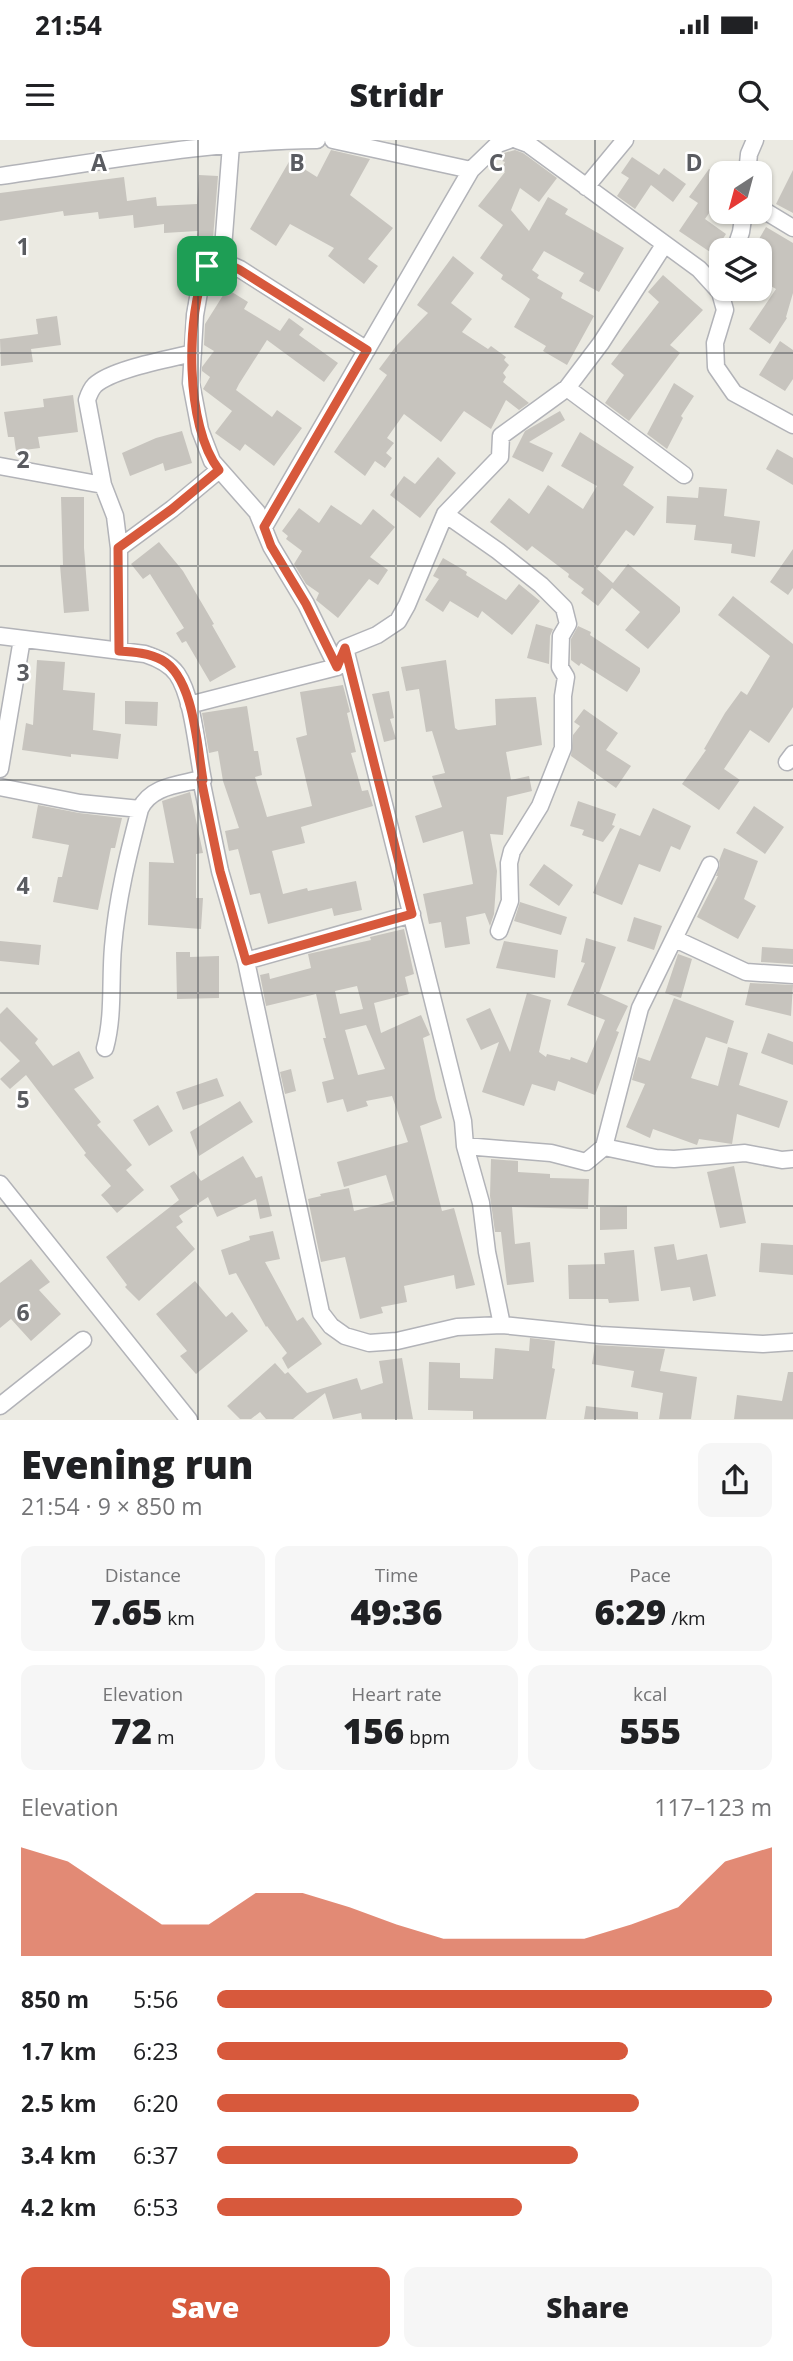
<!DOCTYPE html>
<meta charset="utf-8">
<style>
:root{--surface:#fff;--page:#f6f6f6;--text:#202124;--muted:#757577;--accent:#d7593c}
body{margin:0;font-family:"Open Sans",sans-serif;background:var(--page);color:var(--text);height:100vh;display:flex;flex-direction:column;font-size:26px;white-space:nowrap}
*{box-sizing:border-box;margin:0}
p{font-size:23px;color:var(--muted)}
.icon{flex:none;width:38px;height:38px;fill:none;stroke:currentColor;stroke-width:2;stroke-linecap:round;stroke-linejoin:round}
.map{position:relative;height:1280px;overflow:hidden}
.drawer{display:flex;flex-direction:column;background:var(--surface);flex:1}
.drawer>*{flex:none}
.needle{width:46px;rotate:216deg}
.fabs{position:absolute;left:709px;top:21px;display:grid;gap:14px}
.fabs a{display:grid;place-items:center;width:63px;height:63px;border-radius:14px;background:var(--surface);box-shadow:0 2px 5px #0004;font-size:35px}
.pin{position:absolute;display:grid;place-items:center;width:60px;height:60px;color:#fff;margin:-30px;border-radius:14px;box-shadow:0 4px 10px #0006}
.round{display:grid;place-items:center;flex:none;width:74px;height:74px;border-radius:14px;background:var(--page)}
.head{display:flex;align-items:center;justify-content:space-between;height:119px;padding:0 21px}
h1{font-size:38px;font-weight:800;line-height:52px}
.metrics{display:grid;grid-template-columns:repeat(3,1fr);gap:10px;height:119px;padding:7px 21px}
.metrics div{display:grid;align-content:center;border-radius:14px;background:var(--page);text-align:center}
.metrics b{font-size:35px;font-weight:800}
.metrics small{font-size:19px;font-weight:400}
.metrics p{font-size:19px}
.chart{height:196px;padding:14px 21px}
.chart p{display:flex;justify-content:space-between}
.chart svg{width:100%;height:126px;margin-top:7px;fill:var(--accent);opacity:.7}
.button{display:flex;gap:14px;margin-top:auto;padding:14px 21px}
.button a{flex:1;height:80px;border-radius:14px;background:var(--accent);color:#fff;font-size:28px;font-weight:800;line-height:80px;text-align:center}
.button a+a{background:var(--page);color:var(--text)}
ul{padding:0 21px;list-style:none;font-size:23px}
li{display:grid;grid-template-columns:112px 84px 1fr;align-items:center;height:52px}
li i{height:18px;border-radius:9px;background:var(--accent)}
.status{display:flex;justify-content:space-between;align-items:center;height:49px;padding:0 35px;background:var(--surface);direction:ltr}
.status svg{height:19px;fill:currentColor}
header{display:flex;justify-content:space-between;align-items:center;height:91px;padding:0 21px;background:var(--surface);font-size:32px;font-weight:800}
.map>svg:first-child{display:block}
.building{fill:#c7c4be;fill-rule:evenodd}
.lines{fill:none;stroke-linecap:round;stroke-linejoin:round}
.minor-casing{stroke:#b2b3b8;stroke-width:19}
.minor{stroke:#fff;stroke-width:16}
.route-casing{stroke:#fff;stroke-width:14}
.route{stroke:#d7593c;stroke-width:9}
.grid{fill:none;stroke:#5a5c61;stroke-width:2;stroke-opacity:0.55}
.grid-label{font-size:23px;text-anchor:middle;font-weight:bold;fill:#5a5c61;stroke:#fff;stroke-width:5;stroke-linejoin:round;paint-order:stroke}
</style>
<div class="status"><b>21:54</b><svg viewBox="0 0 49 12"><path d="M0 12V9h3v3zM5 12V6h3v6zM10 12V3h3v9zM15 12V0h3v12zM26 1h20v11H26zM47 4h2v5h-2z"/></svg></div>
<header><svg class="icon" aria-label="menu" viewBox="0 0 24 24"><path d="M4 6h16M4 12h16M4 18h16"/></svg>Stridr<svg class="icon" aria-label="search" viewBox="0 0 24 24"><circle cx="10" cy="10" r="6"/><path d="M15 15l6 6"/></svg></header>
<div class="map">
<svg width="793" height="1280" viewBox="0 0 793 1280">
<rect width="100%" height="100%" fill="#ebeae2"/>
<path class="building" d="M331,10L370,19L350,55L393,88L368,119L378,126L364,144L328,116L334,108L290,84L276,106L250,89L290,20L317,37Z
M515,10L523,13L557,38L539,62L520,48L511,70L529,91L548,57L568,69L565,74L624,108L599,152L579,141L584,133L544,111L532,130L539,135L537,138L563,153L561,158L594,176L567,225L543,211L546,206L514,187L530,159L501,139L503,135L480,118L503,85L478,66L505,32L501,30L505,22L499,20L504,13Z
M632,17L659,35L664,28L686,44L673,62L651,45L635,69L617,56L629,38L621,33Z
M709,29L721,37V56L705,79L726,94L713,114L679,91L698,63L689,57Z
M793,30V73L776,64Z
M199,35L218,36L212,111L195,108L198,91L164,93V84L134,88L133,75L99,79L98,72L64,76L63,71L0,81V53L124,37L127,61L156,57L157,66L197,64Z
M766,87L793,103V153L786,177L787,178L770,204L749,189L776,149L760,140V107L756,104Z
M453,116L474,133L451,163L472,179L462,192L488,209L491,206L506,217L504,220L509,225L503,233L506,237L503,242L529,263L519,270L506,260L491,289L464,271L441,302L404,274L387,298L394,303L386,313L392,318L385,328L375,321L365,336L334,312L387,235L379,229L397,205L428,173L417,165Z
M663,135L703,170L670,205L680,213L629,281L605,263L624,235L611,224L659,162L648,152Z
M227,149L248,162L244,169L280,191L289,178L304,189L299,195L338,223L324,242L267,200L239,244L236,250L272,277L277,270L302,288L274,326L245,304L240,311L215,293L232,271L203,249L210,237L202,231V227L214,211L204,205L205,184Z
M57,176L61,205L31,209L33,222L1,226L0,199L38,194L36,179Z
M780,201L793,210V239L785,251L759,235Z
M674,243L694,256L681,276L683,278L667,309L647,294Z
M73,255L78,292L38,297L40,308L16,311L14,297H8L4,272L44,267L43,259Z
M560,271L565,280L529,302L553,313L543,332L512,317L525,291Z
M182,291L192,323L165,331L163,323L130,336L122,313L156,298Z
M580,292L634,327L623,345L654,367L634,396L626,390L597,429L613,443L628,424L680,467V472L648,509L625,490L640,472L612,448L598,466L581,453L584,449L568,437L569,434L532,406L527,411L490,382L509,358L529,374L548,345L583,369L597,346L561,326Z
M777,309L793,318V345L766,329Z
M438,317L456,333L420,378L390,355L404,336L415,344Z
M699,347L727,349L724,376L760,381L755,417L731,413L732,404L694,400L696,385L666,383L667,356L698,358Z
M61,357H84V408L89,471L64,473L60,425H63Z
M331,365L361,385L373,369L395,387L370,417L388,430L378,445L369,439L338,478L316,460L319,453L306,444L294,424L302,411L286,399L288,396L282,391L299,368L319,383Z
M159,402L183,431L214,484L212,485L236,527L210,542L186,501L182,503L176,493L184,488L150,434L143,439L131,424Z
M793,409V448L788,455L770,442Z
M443,418L467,432L466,435L506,460L519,444L540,461L512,495L482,471L478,478L450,461L443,472L425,460L439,439L433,436Z
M733,456L793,504V567L769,603L750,590L724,629L740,640L719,670L682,644L706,610L704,609L725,573L741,551L747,555L770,516L718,475Z
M536,484L553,489L550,496L549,524L527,518Z
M578,486L591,492L590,495L640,528V532L627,552L581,523L579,526L571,520V499Z
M37,520L65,522L63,550L95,553L93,590L121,594L118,619L71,614V617L22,610L26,583L33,585Z
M446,520L455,588L458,590L496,585L495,559L536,557L542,605L506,612L511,640L529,636L532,651L507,657L503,695L490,694L497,731L494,774L490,786L485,773L466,777L470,804L445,808L441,782L429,784L423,754L473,744L463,691L423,703L415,676L442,667L432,636L445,633L432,591L426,592L419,549L406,551L401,527Z
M343,545L350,572L347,573L356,612L351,613L362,651L368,650L373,666L301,687L305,703L272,711L283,754L307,748L308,751L356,741L362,770L334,776L332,768L268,784L260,753L250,755L238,709L229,711L225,691L239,688L223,641L218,611L209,613L202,573L247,566L254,611H258L262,635L255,637L267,677L312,666L296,598L307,595L300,552Z
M389,551L394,578L390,579L396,599L384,602L372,554Z
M125,561L158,562L157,586L125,584Z
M584,569L618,593L606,610L631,626L616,648L571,616L573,595L580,586L574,582Z
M190,652L203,713L196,714V758H203L201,789L148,785L149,722L174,723L162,661Z
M578,661L616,674L612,685L615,686L603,702L582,695L584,690L570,686Z
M38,665L79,673L122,678L115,708H111L98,770L53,762L58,737H62L69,705L32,698Z
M754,666L784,687L765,714L736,693Z
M653,668L691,686L680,710L671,706L660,732L639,724L622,765L593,753L620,688L640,696Z
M724,708L758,721L744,759L756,766L738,799L697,777L718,736H716L720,725L719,721Z
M544,724L573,745L559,766L529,745Z
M520,762L567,777L561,795L514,781Z
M634,777L662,786L654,810L627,801Z
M404,789L414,834L405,837L409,854L374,863L381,893L421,875L430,895L423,898L436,959L442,978L420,986L442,1071L454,1068L475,1145L456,1149L454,1135L404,1146L407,1162L381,1167L383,1173L360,1179L345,1117L321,1122L308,1059L321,1056L320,1054L349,1048L354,1071L394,1061L386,1035L344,1047L337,1022L408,1002L392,956L366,961L368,966L347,972L343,959L327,963L322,942L334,939L323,898H326L316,854L266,866L260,835L269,833L270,839L311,828L308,814L371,800L370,797ZM357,846L363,869L340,874L335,851ZM366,885L385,929L358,935L345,890Z
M586,798L616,807L599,853L628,866L616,891L619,892L595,955L558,941L555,951L532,944L524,966L482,952L499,902L481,910L466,879L490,868L510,912L527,853L551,860L539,912L546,917L547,914L570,920L571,917L587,923L605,880L567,865L585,823L581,822Z
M0,801L41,805L39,825L0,821Z
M504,801L558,810L555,838L496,828Z
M762,807L793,809V824L761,822Z
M176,812H190V817L219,816V858L177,859Z
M678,814L692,819L681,858L665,853Z
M750,843L793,845L791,876L745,865Z
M674,858L734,881L727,904L706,897L691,938L718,946L728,907L748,913L739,945L788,961L779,988L737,974L732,1004L699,999L697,1005L653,989L650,998L626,987L645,944L632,940L638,917L650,921Z
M7,867L38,899L35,903L53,926L79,911L94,938L74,949L101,982L97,985L132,1025L126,1030L144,1050L117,1073L101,1055L111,1046L84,1015L86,1013L26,935L10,949L0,939L20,921L0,901V874Z
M768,893L793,902V925L761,913Z
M291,929L296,951L285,954L280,932Z
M217,938L224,956L183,970L176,952Z
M240,961L253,982L199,1016L190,992Z
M158,965L173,991L149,1006L133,980Z
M243,1016L256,1038L262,1036L272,1076L260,1079L256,1059L217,1077L208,1057L179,1076L183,1082L176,1087L195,1109L139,1161L125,1147L127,1145L106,1117L179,1060L170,1046L194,1031L201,1041Z
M491,1019L518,1021V1032L550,1034V1038L589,1039L588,1069L512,1067L515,1104L530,1102L534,1142L507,1145L501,1092H495L490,1056Z
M734,1026L746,1083L720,1088L707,1032Z
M627,1066V1089L600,1090V1067Z
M273,1091L280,1119L265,1122L297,1181L303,1177L322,1204L288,1229L282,1218L287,1213L267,1186L266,1187L236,1133L229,1135L221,1110L250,1100L249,1096Z
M761,1103L793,1105V1135L759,1132Z
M674,1104L677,1120L707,1114L716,1156L693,1161L690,1147L661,1151L654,1107Z
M634,1110L639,1161L609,1163L608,1159H569L568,1125L605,1124L604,1113Z
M31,1119L50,1142L39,1150L61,1174L31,1201L11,1179L0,1188V1143Z
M195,1141L226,1177L232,1172L248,1191L196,1234L180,1216L187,1211L156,1174Z
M530,1198L555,1201L552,1228L555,1229L546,1279H473V1271L428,1270L429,1222L460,1223V1238L493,1239L495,1208L529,1211Z
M595,1205L665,1209L660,1231L697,1237L691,1279H659L663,1253L631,1247L634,1231L592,1224Z
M402,1218L413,1279H362L361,1273L333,1279L325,1253L293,1279H266L260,1272L251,1279H240L227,1266L275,1223L285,1234L288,1232L307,1253L357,1238L361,1250L383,1243L379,1221Z
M788,1232H793V1279H734L737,1255L782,1261Z
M586,1266L638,1272V1279H584Z"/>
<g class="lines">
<g class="minor-casing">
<path id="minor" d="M333,0L471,30
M517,0L528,4L699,129L720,152L725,170L715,203L716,227L734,253L793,285
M747,33L749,14L755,0
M0,36C106,21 211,1 317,0
M586,47L625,0
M760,68L793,88
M735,110L741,92L744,72
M222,121L231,5
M567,248L684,335
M0,326L103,345
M445,374L498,411L541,445L564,468L568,484L561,496L560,527L566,537L563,556V608L540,666L512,711L509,723L510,761L499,791
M264,387L471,30L498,4L509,0
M119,408L172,369L219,330
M0,496L145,514C157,518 169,523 177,534C193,557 197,611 203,640L201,639L220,731L246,821L321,1173L331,1186L345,1196L369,1203L397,1201L457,1187L502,1185L600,1195L763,1204L793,1202
M345,508L463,981L465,1006L481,1063L487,1112L502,1185
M119,511V408L115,376L103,345L87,260C89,254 91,249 95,245C112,229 169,219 193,213
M337,527L306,464L271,406L257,372L212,321L200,290L191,243L195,175L201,141L207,126L222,121L240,129L367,210
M189,565L337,527L345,508L377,495L398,481L407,465L445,374L500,317L501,296L567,248L601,203L664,105
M787,622L793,614
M0,629L22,499
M0,647L80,663L140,669
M675,799L746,832L793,835
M246,821L412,774
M105,908C114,875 110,841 113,807C117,759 128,715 140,669C151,646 178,645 201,639
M465,1006L551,1013L586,1022L604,1007L640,868L710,725
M604,1007L656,1018L674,1019L745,1013L782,1020L793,1019
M0,1044L189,1280
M0,1266L83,1200"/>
</g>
<use href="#minor" class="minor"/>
</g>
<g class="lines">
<g class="route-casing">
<path id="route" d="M222,121L240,130L367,210L264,387L271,406L306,464L337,527L345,508L412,774L246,821L220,731L201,639L203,640C197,606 194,538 162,520C149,513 134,512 119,511L118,408L172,369L219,330C185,287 185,174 207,126Z"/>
</g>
<use href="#route" class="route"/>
</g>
<path class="grid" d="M198,0V1280M396,0V1280M595,0V1280M0,213H793M0,426H793M0,640H793M0,853H793M0,1066H793"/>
<g class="grid-label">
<text x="99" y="31">A</text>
<text x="297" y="31">B</text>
<text x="496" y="31">C</text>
<text x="694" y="31">D</text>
<text x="23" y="115">1</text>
<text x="23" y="328">2</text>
<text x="23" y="541">3</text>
<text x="23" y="754">4</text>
<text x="23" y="968">5</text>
<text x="23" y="1181">6</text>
</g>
</svg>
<div class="fabs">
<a><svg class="needle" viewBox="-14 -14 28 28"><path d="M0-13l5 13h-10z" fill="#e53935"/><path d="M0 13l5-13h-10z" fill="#757577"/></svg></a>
<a><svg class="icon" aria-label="layers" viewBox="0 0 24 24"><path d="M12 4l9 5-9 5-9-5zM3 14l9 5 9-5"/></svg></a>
</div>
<div class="pin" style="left:207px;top:126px;background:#1e9e55"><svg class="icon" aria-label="arrive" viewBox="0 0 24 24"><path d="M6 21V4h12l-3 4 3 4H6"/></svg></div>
</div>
<section class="drawer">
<div class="head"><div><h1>Evening run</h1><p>21:54 · 9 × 850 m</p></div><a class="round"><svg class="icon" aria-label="share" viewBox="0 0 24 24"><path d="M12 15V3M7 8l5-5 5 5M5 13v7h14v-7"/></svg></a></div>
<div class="metrics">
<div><p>Distance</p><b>7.65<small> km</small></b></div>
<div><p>Time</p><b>49:36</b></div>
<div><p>Pace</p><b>6:29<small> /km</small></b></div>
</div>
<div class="metrics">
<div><p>Elevation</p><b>72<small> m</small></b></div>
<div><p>Heart rate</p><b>156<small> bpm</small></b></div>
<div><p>kcal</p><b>555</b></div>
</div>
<div class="chart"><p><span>Elevation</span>117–123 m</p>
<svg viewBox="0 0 160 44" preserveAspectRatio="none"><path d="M0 44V6L10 11L20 22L30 33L40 33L50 22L60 22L70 27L80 33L90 38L100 38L110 38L120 38L130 33L140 27L150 11L160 6V44z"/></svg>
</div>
<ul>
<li><b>850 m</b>5:56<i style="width:100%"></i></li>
<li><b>1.7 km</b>6:23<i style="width:74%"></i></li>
<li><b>2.5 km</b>6:20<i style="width:76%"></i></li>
<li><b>3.4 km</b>6:37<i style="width:65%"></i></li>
<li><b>4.2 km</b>6:53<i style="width:55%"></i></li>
</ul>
<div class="button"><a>Save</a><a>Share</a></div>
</section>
